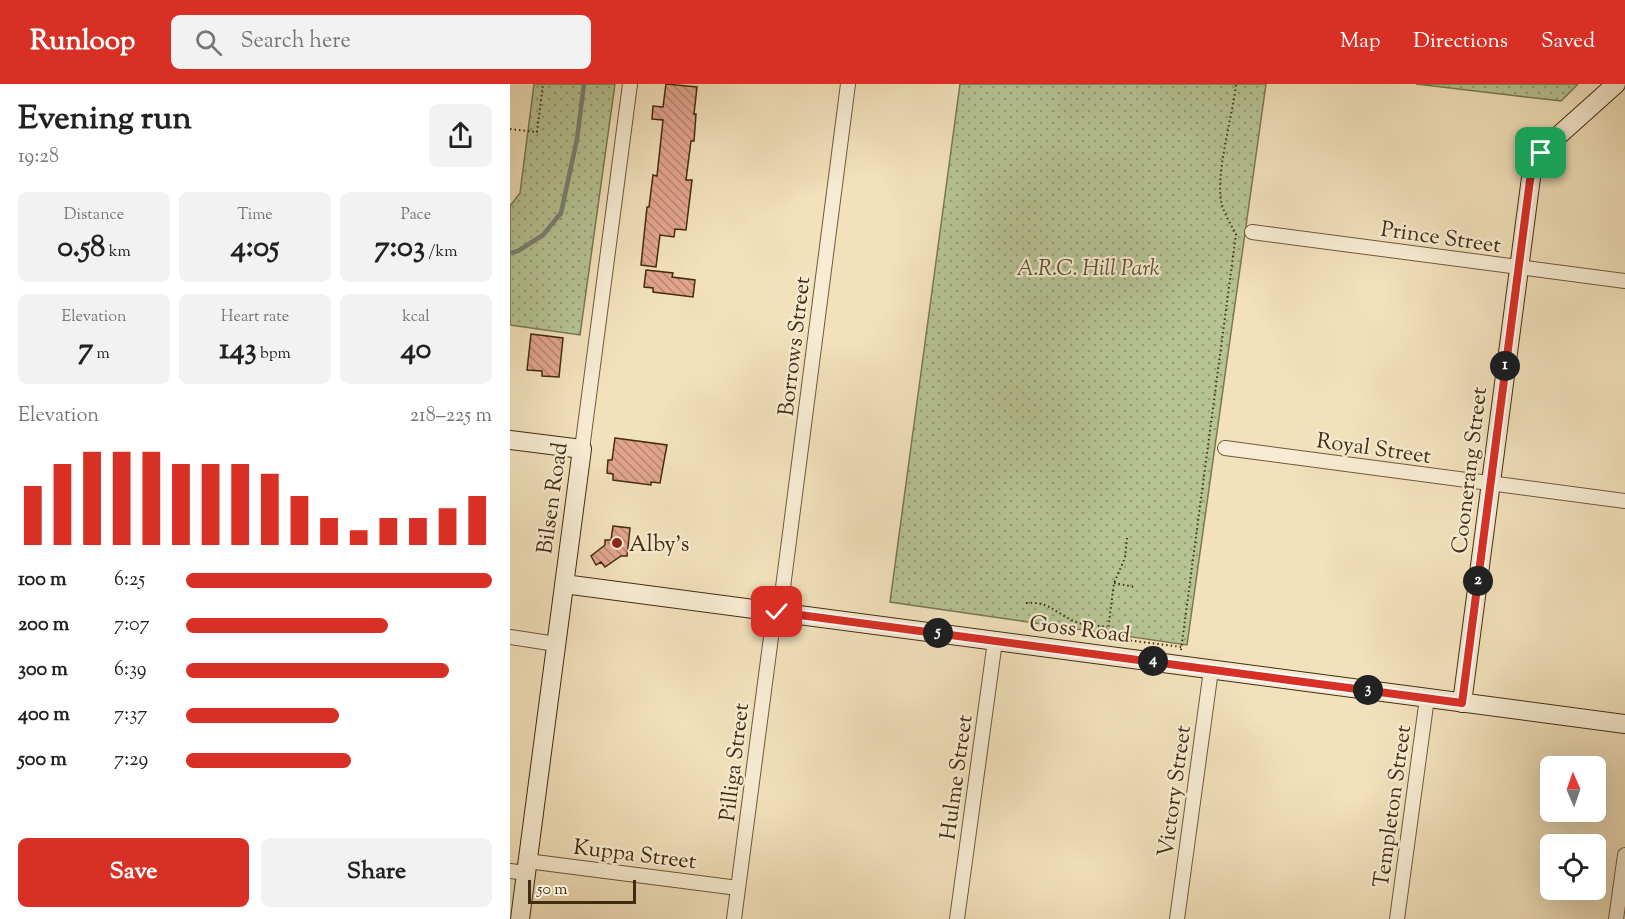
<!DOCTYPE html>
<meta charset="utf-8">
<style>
:root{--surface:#fff;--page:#f2f2f2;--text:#222;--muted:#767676;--accent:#d93025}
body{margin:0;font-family:"Sorts Mill Goudy",serif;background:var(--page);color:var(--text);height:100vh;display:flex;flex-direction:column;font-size:22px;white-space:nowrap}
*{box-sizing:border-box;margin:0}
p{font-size:20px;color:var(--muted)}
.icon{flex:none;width:33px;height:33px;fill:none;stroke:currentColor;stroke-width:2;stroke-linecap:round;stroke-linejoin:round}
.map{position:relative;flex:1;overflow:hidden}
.sheet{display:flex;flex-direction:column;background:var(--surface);width:510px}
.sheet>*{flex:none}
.needle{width:39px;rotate:358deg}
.controls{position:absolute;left:1030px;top:672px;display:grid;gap:12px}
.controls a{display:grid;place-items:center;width:66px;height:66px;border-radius:9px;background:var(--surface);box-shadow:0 6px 24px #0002;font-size:30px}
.scale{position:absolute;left:18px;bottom:15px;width:108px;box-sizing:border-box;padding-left:6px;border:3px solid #422c11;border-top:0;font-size:16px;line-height:21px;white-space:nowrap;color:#422c11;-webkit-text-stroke:4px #f7ecd3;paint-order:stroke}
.pin{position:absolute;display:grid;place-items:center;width:51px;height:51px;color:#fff;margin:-26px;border-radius:12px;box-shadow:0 3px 9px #0006}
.km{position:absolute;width:30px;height:30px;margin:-15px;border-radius:50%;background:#222;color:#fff;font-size:16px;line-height:30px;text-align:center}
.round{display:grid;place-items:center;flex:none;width:63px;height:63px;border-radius:9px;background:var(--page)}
.head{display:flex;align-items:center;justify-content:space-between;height:102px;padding:0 18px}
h1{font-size:33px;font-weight:800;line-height:45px}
.stats{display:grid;grid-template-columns:repeat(3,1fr);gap:9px;height:102px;padding:6px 18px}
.stats div{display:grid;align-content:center;border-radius:9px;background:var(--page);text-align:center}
.stats b{font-size:30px;font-weight:800}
.stats small{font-size:16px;font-weight:400}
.stats p{font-size:16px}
.chart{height:168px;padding:12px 18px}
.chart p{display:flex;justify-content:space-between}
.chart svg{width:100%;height:108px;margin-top:6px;stroke:var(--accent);stroke-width:6}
.cta{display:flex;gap:12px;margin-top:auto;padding:12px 18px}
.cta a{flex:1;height:69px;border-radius:9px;background:var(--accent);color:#fff;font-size:24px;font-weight:800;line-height:69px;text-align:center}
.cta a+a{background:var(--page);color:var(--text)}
ul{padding:0 18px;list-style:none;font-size:20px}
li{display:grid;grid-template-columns:96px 72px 1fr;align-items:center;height:45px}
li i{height:15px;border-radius:8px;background:var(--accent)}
header{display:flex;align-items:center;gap:36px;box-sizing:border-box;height:84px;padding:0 30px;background:var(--accent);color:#fff}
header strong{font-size:28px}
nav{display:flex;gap:33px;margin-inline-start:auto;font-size:21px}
.search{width:420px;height:54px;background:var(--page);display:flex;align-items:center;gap:15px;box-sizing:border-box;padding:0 21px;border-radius:9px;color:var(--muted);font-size:22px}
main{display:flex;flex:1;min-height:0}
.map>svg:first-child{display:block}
.green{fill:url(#green-dots);stroke:#7c7852;stroke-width:1.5}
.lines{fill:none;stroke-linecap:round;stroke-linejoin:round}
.stream{stroke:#788273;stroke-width:4.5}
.building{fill:url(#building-back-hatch);stroke:#422c11;stroke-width:1.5}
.street-casing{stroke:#6e593c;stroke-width:16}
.secondary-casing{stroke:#422c11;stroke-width:20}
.path{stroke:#422c11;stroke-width:2;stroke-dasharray:1.5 3;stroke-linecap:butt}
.street{stroke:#f7ecd3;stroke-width:14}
.secondary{stroke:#f7ecd3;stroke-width:18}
.route-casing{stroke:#fff;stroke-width:12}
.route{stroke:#d93025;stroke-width:8}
.poi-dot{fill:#8f2418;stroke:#f7ecd3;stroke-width:2}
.labels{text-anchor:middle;stroke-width:4.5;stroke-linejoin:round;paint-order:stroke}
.street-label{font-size:22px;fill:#422c11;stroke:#f7ecd3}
.park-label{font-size:22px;font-style:italic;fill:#5f5232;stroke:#f7ecd3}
.poi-label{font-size:22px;fill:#422c11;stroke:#f7ecd3;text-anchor:start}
</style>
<header>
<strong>Runloop</strong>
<div class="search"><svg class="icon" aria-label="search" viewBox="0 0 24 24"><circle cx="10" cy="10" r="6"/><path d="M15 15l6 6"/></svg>Search here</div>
<nav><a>Map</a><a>Directions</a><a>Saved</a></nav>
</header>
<main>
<section class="sheet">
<div class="head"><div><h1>Evening run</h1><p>19:28</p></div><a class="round"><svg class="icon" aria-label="share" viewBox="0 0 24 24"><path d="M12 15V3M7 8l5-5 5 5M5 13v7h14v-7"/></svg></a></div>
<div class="stats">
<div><p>Distance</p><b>0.58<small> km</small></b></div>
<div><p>Time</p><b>4:05</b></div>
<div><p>Pace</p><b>7:03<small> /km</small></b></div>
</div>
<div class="stats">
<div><p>Elevation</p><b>7<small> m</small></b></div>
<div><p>Heart rate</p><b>143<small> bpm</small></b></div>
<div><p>kcal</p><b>40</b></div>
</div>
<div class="chart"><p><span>Elevation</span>218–225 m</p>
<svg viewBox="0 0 160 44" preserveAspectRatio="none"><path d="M5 44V20M15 44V11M25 44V6M35 44V6M45 44V6M55 44V11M65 44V11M75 44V11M85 44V15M95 44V24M105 44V33M115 44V38M125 44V33M135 44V33M145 44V29M155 44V24"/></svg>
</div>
<ul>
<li><b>100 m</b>6:25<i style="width:100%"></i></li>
<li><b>200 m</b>7:07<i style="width:66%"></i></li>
<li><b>300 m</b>6:39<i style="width:86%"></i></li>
<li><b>400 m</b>7:37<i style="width:50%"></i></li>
<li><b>500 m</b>7:29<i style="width:54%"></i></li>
</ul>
<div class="cta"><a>Save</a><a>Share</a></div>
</section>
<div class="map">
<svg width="1115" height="835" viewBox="0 0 1115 835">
<defs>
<pattern id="green-dots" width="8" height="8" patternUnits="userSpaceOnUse" patternTransform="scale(1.5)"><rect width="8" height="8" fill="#b6c393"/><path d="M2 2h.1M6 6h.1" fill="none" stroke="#969f77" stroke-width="1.8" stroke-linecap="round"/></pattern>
<pattern id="building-back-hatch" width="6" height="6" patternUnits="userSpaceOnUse" patternTransform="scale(1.5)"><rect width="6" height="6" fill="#e2a48e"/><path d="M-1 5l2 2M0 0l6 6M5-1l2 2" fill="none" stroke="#b98673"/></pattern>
</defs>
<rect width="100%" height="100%" fill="#f2e1bb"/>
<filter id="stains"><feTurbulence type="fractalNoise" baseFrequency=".00333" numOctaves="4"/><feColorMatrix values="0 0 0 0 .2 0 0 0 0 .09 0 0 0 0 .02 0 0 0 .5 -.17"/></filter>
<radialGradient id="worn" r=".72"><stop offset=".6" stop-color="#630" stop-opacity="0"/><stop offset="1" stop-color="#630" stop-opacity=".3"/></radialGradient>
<path class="green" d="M24,0H105L70,251L0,241V122L10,109Z
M450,0H756L677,561L380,518Z
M906,0H1068L1051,17Z"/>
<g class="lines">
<path class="stream" d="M0,169L8,167L33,151L51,129L67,55L74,0"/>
</g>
<path class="building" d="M156,0L187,3L184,30H186L184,57H181L176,96H182L176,146L165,145L164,153L150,151L146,183L131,181L137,123H139L143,91L147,92L153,36L142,35L143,22L153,23Z
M136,186L163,189L162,193L185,196L183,213L143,208V204L134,203Z
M21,250L53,254L49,293L32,292V287L17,286Z
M105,354L157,361L150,399L141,398V401L103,396V390L97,389L98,376H102Z
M103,442L120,444L117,472H111L95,483L91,478L86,481L81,472L95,461V456H101Z"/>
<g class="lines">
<g class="street-casing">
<path id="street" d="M742,148L1115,197
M715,364L1115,417
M72,365L120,0
M0,553L46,560
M17,777L228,804
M0,787L16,789
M224,835L263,538L272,511L338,0
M447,835L485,557
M667,835L701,586
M887,835L917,614
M1106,835L1115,771"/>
</g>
<g class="secondary-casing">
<path id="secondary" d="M0,356L72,365L10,835
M54,500L1115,640
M952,619L1022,86L1025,77L1038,61L1106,0"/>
</g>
<path class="path" d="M0,45L27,48L33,0
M604,499L625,503
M516,519C539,517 545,529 564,537C574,542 587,541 597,543
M599,554H597L604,499L615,474L617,454
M616,556L672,563
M671,566L726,150C721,141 715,131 712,121C704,93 723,32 726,0"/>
<use href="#street" class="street"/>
<use href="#secondary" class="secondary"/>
</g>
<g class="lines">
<g class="route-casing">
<path id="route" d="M267,528L952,619L1020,96L1025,77L1031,69"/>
</g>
<use href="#route" class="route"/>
</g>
<circle class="poi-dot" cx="107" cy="459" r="6"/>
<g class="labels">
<g class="street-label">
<text transform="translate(931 152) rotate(8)" y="8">Prince Street</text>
<text transform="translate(283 262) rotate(-83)" y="8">Borrows Street</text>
<text transform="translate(864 363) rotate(8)" y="8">Royal Street</text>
<text transform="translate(958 386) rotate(-83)" y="8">Coonerang Street</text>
<text transform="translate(41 414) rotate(-82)" y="8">Bilsen Road</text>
<text transform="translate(570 544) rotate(7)" y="8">Goss Road</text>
<text transform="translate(223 678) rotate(-83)" y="8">Pilliga Street</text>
<text transform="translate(445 693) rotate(-82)" y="8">Hulme Street</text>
<text transform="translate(663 707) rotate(-82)" y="8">Victory Street</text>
<text transform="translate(881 722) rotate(-82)" y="8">Templeton Street</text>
<text transform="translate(125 769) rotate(7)" y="8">Kuppa Street</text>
</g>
<g class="park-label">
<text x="578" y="191">A.R.C. Hill Park</text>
</g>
<g class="poi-label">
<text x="119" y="467">Alby's</text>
</g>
</g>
<rect width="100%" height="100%" filter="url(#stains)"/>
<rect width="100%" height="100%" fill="url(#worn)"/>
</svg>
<div class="controls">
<a><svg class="needle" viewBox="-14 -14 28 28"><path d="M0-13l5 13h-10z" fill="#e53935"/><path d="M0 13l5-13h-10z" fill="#767676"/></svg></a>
<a><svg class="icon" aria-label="locate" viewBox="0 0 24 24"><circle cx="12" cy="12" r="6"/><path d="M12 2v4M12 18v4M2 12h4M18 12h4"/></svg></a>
</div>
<div class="scale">50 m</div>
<div class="pin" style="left:1031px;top:69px;background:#1e9e55"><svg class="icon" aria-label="arrive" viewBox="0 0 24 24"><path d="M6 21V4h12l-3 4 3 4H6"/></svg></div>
<div class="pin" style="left:267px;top:528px;background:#d93025"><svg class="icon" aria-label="check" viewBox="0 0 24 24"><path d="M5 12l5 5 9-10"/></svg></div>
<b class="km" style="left:995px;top:282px">1</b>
<b class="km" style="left:968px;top:497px">2</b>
<b class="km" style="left:858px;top:606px">3</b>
<b class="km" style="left:643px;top:577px">4</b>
<b class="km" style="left:428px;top:549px">5</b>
</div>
</main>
